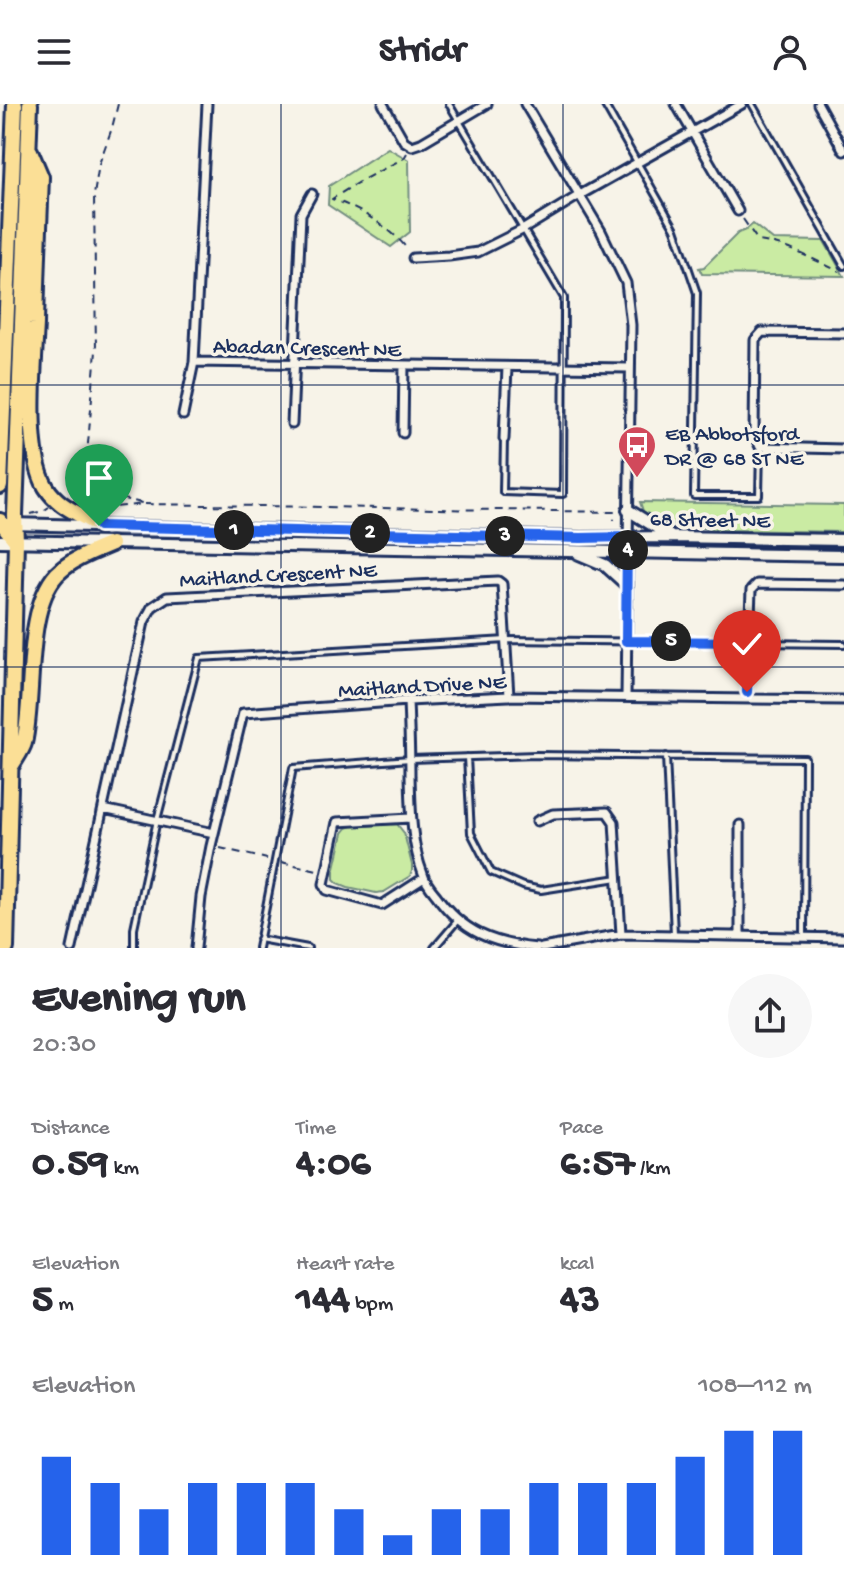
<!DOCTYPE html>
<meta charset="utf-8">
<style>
:root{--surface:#fff;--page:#f7f7f7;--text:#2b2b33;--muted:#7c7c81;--accent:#2563eb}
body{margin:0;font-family:"Gochi Hand",sans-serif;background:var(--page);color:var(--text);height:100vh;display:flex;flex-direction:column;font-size:30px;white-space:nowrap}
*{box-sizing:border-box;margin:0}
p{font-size:26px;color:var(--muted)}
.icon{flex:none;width:44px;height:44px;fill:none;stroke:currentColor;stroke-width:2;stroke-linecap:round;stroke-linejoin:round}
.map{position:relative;height:844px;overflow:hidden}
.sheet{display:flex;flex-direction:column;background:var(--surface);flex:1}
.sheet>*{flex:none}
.pin{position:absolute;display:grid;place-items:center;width:68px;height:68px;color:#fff;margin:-82px -34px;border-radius:50% 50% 50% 0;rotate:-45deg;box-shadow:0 0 8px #0007}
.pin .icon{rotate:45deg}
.km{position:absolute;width:40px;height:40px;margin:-20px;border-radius:50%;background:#222;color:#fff;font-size:22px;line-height:40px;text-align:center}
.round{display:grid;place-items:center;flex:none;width:84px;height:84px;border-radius:42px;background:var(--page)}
.headline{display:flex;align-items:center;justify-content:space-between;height:136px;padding:0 32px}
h1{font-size:44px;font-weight:800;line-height:60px}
.figures{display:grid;grid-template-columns:repeat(3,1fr);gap:12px;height:136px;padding:8px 32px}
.figures div{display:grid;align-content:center}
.figures b{font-size:40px;font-weight:800}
.figures small{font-size:22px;font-weight:400}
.figures p{font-size:22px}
.chart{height:224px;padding:16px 32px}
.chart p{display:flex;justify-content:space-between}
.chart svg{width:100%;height:144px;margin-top:8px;stroke:var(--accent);stroke-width:6}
header{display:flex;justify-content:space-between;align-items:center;height:104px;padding:0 32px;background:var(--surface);font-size:36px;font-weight:800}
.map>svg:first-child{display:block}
.green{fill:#caeba3;stroke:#728d80;stroke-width:2}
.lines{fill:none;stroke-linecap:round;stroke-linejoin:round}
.lane-casing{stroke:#1b2f5e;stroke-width:10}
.street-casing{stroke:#1b2f5e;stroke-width:13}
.secondary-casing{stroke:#1b2f5e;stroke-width:16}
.highway-casing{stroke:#1b2f5e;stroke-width:20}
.path{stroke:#1b2f5e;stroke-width:2;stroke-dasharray:8 6;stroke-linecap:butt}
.lane{stroke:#f7f3e8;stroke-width:4}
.street{stroke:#f7f3e8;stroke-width:7}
.secondary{stroke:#f7f3e8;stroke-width:10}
.highway{stroke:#fbdf96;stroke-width:14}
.route-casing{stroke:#fff;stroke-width:16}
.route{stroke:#2563eb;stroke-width:10}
.grid{fill:none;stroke:#1b2f5e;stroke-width:2;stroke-opacity:0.55}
.labels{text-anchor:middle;stroke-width:7;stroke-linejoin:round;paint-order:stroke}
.street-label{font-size:22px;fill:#1b2f5e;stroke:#f7f3e8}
.poi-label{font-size:22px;fill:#1b2f5e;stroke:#f7f3e8;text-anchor:start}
</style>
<header><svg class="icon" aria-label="menu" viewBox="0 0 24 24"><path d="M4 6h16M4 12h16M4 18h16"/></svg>Stridr<svg class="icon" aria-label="person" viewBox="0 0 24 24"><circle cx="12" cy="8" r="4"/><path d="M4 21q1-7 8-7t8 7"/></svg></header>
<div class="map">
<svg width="844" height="844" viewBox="0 0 844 844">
<rect width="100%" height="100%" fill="#f7f3e8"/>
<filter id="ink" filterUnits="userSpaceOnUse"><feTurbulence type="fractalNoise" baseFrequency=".0125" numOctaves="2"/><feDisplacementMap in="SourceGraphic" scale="16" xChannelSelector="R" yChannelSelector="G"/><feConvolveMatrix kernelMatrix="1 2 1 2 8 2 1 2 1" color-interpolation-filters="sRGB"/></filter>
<g filter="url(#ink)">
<path class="green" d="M388,44L409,56L410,128L391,143L328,101L329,82Z
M753,120L773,136L824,137L844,172L702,170L699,164L704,163L738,129L746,126Z
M640,398L844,401V428L719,426L659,418L643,407Z
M397,720L404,729L412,761V767L410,772L384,788L376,789L348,783L338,779L334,775V768L343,729L347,724L352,722Z"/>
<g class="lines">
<g class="lane-casing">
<path id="lane" d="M449,0L564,194L563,390L503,388L504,335
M604,0L675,125L697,189L694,392H759L760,343
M752,0L844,162
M666,652L674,830
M467,653L471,729L491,768L523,782L541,786L618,774
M259,835L308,844
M134,844V824L157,716L199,554L507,536L844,540
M258,844L293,664L410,655L536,651L805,654L804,833
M434,844L458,816"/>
</g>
<g class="street-casing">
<path id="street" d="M383,0L404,37L412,42L421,39L487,0
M525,0L601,127L626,179L631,221L626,593
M676,0L738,107
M818,0L844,47
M413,154L449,152L478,148L522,126L578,92L742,0
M844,229L762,228L755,236L754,330L760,343L844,345
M194,258L630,264
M183,311L194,258L207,0
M292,320L301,110L312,90
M403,329L404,261
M504,335L507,263
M747,593L751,486L757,480L844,481
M408,597C409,622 410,647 410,672C411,705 411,739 423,770C425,778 431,785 436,791C462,828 493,840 537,844
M103,705L214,729
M411,714L337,718L324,780L327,786L382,801L424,774
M537,717L553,710L607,708L614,718L621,830
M740,721V832
M72,844L144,518L152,503L167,493L498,477L502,480L509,592
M196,844L201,793L211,742L243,609L408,597L509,592L844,596
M542,844L621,830L844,834"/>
</g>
<g class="secondary-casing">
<path id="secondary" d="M628,406L670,432
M10,420L581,434L672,433L844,436
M0,437L844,452
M579,450L605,461L627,481"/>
</g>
<g class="highway-casing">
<path id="highway" d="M30,47L41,73C39,122 37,171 36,220C34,261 25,348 46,383C59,404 80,409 99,422
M0,382L15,0
M0,417L16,437
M12,661C16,654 22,646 24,639C35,592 24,506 57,470C72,455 92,448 111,440
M6,844L16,437L15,411L30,0"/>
</g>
<path class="path" d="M118,0L112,24L99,60L94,91L96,247L85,374C94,393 123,394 142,399
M407,49L404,54L357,79L332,95C358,104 392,124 408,146
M743,115L758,137C787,140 813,156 839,167
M89,403L104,404L145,400L614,408V416
M31,410L43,407L49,403
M220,744L267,755
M281,758L317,766"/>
<use href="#lane" class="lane"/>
<use href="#street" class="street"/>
<use href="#secondary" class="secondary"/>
<use href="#highway" class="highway"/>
</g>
</g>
<g class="lines" filter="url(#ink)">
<g class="route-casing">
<path id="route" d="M99,422L581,434L627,433L626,537L749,538L747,588"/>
</g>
<use href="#route" class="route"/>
</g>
<path class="grid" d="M281,0V844M563,0V844M0,281H844M0,563H844"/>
<defs>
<g id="bus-pin" transform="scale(2)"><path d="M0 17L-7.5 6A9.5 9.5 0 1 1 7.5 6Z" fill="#d1495b" stroke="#f7f3e8"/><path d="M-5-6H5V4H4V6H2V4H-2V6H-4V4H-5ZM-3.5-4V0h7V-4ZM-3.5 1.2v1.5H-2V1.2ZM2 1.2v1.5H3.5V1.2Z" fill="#fff"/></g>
</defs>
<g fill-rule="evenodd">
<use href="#bus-pin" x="637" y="341"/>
</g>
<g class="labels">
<g class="street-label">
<text transform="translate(307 242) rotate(1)" y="8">Abadan Crescent NE</text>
<text transform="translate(710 414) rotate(1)" y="8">68 Street NE</text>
<text transform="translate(278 469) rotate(-3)" y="8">Maitland Crescent NE</text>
<text transform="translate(422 580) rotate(-3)" y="8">Maitland Drive NE</text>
</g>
<g class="poi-label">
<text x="665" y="336">EB Abbotsford<tspan x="665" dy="25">DR @ 68 ST NE</tspan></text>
</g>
</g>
</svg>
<div class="pin" style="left:99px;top:422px;background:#1e9e55"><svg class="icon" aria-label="arrive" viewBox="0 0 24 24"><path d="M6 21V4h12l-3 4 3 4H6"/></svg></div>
<div class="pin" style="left:747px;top:588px;background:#d93025"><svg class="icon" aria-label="check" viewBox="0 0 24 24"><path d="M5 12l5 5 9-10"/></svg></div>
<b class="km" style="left:234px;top:426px">1</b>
<b class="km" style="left:370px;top:429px">2</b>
<b class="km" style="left:505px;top:432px">3</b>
<b class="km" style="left:628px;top:446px">4</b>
<b class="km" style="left:671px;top:537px">5</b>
</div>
<section class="sheet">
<div class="headline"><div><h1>Evening run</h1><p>20:30</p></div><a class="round"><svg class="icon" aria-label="share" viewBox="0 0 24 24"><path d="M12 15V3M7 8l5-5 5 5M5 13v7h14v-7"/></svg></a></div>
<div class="figures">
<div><p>Distance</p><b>0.59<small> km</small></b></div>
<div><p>Time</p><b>4:06</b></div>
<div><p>Pace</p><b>6:57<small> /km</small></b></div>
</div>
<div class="figures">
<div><p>Elevation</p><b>5<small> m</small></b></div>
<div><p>Heart rate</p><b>144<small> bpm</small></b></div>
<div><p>kcal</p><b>43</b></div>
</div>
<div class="chart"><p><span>Elevation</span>108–112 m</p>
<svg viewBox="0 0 160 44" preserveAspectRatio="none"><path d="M5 44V14M15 44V22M25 44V30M35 44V22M45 44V22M55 44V22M65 44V30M75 44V38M85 44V30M95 44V30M105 44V22M115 44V22M125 44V22M135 44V14M145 44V6M155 44V6"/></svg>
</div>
</section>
